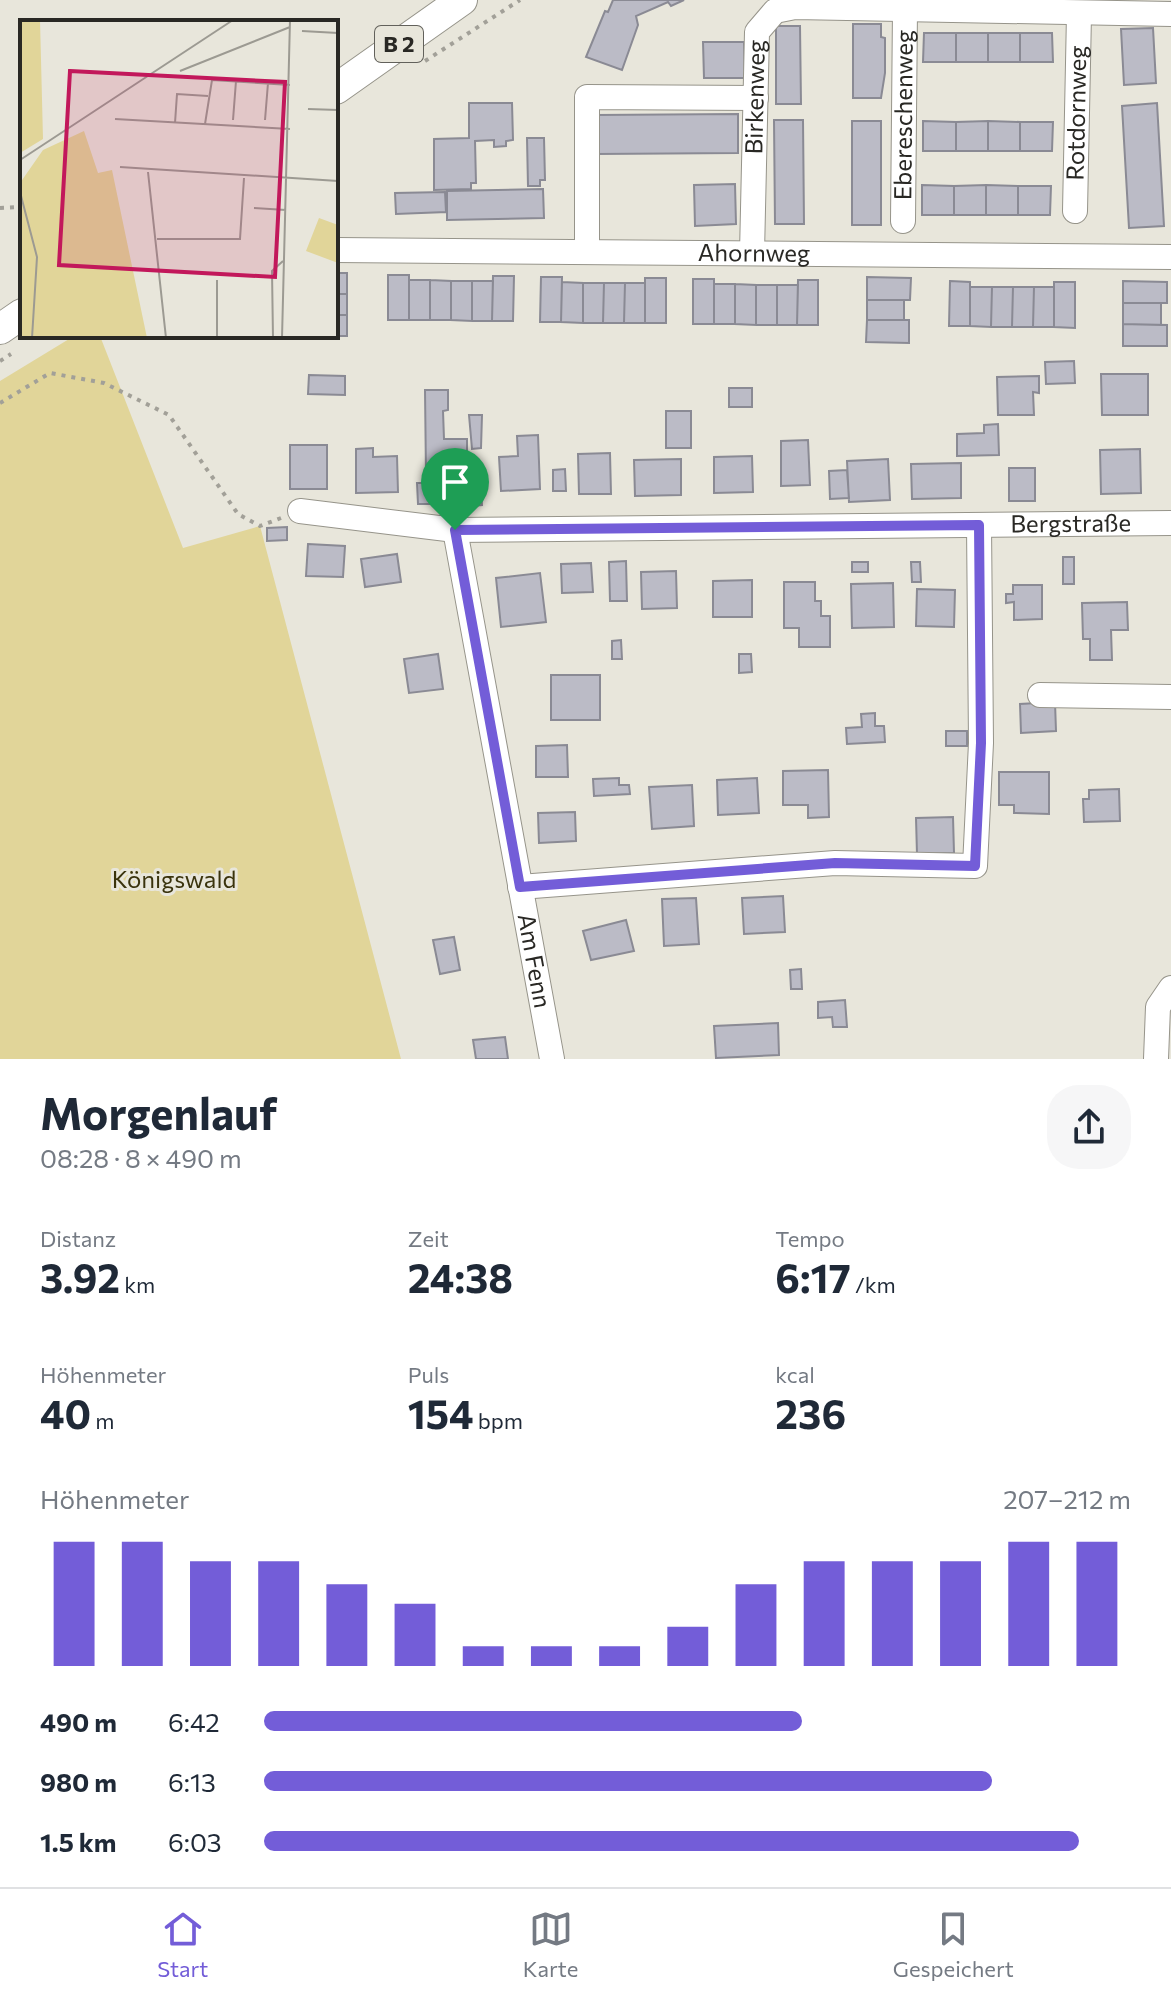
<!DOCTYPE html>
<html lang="de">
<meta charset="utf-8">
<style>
:root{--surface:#fff;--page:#f6f6f7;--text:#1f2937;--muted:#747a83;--line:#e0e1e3;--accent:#735dd8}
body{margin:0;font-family:Commissioner,sans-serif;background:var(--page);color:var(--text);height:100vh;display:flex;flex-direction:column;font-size:30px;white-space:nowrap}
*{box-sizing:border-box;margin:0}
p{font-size:26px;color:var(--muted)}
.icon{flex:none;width:44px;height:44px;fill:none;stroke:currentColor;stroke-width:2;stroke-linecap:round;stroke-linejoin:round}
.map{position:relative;height:1059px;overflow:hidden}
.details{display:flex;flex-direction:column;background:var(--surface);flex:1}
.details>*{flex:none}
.pin{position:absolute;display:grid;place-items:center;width:68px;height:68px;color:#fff;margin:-82px -34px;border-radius:50% 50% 50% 0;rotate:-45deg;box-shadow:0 0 8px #0007}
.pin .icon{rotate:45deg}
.round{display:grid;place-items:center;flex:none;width:84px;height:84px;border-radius:32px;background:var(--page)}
.head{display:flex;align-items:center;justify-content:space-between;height:136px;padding:0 40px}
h1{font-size:44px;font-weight:700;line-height:60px}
.figures{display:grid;grid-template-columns:repeat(3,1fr);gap:12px;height:136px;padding:8px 40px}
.figures div{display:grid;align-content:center}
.figures b{font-size:40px;font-weight:700}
.figures small{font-size:22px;font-weight:400}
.figures p{font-size:22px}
.chart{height:224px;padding:16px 40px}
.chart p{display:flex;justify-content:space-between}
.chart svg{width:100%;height:144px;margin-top:8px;stroke:var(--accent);stroke-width:6}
ul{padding:0 40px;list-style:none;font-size:26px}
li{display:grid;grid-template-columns:128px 96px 1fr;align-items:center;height:60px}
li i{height:20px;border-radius:10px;background:var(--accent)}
.dock{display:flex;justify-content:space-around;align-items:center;height:112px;border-top:2px solid var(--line);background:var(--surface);font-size:22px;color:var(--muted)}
.dock a{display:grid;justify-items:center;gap:4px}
.dock .on{color:var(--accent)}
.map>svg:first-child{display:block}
.green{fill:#e1d599}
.building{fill:#bbbbc6;stroke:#8a8a94;stroke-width:2}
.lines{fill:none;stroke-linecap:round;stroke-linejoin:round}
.minor-casing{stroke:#96948a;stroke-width:26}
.major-casing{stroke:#96948a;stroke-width:32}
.path{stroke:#a2a098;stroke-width:4;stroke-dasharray:4 6;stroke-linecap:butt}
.minor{stroke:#fff;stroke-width:24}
.major{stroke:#fff;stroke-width:30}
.route-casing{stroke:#fff;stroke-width:16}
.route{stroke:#735dd8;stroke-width:10}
.labels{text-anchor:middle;stroke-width:6;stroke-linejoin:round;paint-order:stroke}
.shield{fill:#e8e6db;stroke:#62615b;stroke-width:2}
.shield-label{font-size:22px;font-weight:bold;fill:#292824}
.street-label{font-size:24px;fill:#292824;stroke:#e8e6db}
.park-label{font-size:24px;fill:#3a330d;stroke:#e8e6db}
.inset-road{fill:none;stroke:#9c9a92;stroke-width:2}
.view{fill:#c2185b;fill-opacity:0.15;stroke:#c2185b;stroke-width:4}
.inset-edge{fill:none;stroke:#292824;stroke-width:4}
</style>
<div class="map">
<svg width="1171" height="1059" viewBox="0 0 1171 1059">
<rect width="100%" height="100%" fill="#e8e6db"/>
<path class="green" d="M74,336H100L183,548L260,526L401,1059H0V381Z"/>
<path class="building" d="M613,0H684L671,6L668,2L636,16L638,25L622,70L586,57L605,11L608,12Z
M853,24H881V37L885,38V73L881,98H853Z
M776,26H800L801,104H776Z
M1153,28L1156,83L1124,85L1121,29Z
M924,33H956V62H923Z
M956,33H988V62H956Z
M988,33H1020V62H988Z
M1020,33H1052L1053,62H1020Z
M703,42H744L745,78H704Z
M469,103H512L513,140L506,141V146L494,147V140L475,141L476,183H471V189L434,190V139L469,138Z
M1157,103L1164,226L1129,228L1122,106Z
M738,114V153L596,154L595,115Z
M774,120H803L804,224H775Z
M852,121H881V225H852Z
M923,121L956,122V151H923Z
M988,121L1020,122V151H988Z
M988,121V151H956V122Z
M1020,122H1053L1052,151H1020Z
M527,138H544L545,180H540V186H528Z
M735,184L736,224L695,226L694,185Z
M922,185L954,186V215H922Z
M986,185L1018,186V215H986Z
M986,185V215H954V186Z
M1018,186H1051L1050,215H1018Z
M543,189L544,218L447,220V191Z
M445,192L446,212L396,214L395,193Z
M336,273H347V294H336Z
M388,275H409V320H388Z
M493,276H514L513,321H492Z
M541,277H562L561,322H540Z
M867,277L911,278L910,300H867Z
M645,278H666V323H645Z
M693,279H714V324H693Z
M409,280H430V320H409Z
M430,280L451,281V320H430Z
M798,280H818V325H797Z
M451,281H472V321L451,320Z
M472,281H493L492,321H472Z
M950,281L970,282V326H949Z
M1123,281L1167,282V303H1123Z
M562,282L583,283V323L561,322Z
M1054,282H1075V328L1054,327Z
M583,283H604L603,323H583Z
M604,283H625L624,323H603Z
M625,283H645V323H624Z
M714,284H735V324H714Z
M735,284L756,285V325L735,324Z
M756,285H777V325H756Z
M777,285H798L797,325H777Z
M970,287H992L991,327L970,326Z
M992,287H1013L1012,327H991Z
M1013,287H1034L1033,327H1012Z
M1034,287H1054V327H1033Z
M336,294H347V315H336Z
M867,300H904V320H867Z
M1123,303H1161V325L1123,324Z
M336,315H347V336H336Z
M867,320H909V343L866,342Z
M1123,324L1167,325V346H1123Z
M1074,361L1075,383L1046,384L1045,362Z
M1101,374H1148V415H1102Z
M309,375L345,376V395L308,394Z
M1039,376V393L1033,392L1034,415H998L997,377Z
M729,388H752V407H729Z
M425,390H448V410L443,411L444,439H467V461H460V474L426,475Z
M666,411H691V448H666Z
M469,415H482L481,448L472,449Z
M998,424L999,455L957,456V434L984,433V425Z
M538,435L540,489L501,491L499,457L518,456L517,436Z
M808,440L810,485L781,486V441Z
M290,445H327V489H290Z
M373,448V457L397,456L398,492L356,493V449Z
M1140,449L1141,493L1101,494L1100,450Z
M610,453L611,494H579L578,454Z
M752,456L753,492L714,493V457Z
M681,459V495L635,496L634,460Z
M888,459L890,500L849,502L847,461Z
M961,463V498L912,499L911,464Z
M1009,468H1035V501H1009Z
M565,469L566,491H553V470Z
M847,470L849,498L830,499L829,471Z
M417,483H431L432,504H418Z
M481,488L482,505L472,506V489Z
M287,527V540L267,541V528Z
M308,544L345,546L343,577L306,576Z
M397,554L401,582L365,587L361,559Z
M1063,557H1074V584H1063Z
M626,561L627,601H610L609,562Z
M852,562H868V572H852Z
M911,562H920L921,582H912Z
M591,563L593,592L562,593L561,564Z
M676,571L677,608L642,609L641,572Z
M540,573L546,622L501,627L496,578Z
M752,580V617H713V581Z
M784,582H815V601H821V616H830V647H799V628H784Z
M893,583L894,627L852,628L851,584Z
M1013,585H1042V619L1014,620V602L1006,603V594H1013Z
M917,589L955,590L954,627L916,626Z
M1127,602L1128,630H1111L1112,660H1090V639H1083L1082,603Z
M621,640L622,659H612V641Z
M438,654L443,689L409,693L404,659Z
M739,654H751L752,672L739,673Z
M551,675H600V720H551Z
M1055,702L1056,731L1021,733L1020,704Z
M875,713V726H884L885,742L847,744L846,728L862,727L861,714Z
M946,731H967V746H946Z
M567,745L568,777H536V746Z
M828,770L829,817L808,818V805H783V771Z
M999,772H1049V814L1014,813V805H999Z
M619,778V785H629L630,794L594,796L593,779Z
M757,778L759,813L718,815L717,780Z
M692,785L694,826L652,829L649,787Z
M1119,789L1120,821L1084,822L1083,799H1089V790Z
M575,812L576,841L539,843L538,813Z
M953,817L954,853L917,854L916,818Z
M783,896L785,932L744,934L742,898Z
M696,898L699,944L664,946L662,899Z
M626,920L634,951L591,960L583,931Z
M454,937L460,970L440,974L433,940Z
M801,969L802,989H791L790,970Z
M845,1000L847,1027H833L832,1017L818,1018V1002Z
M778,1023L779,1055L716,1058L714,1026Z
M505,1037L508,1059H476L473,1040Z"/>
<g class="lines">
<g class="minor-casing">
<g id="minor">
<path id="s1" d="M1075,211L1079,14"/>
<path id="s2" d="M903,221L905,9"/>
<path id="s3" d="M336,250L1171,257"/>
<path d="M587,252V97L756,98"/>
<path id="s4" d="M752,253L757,32L775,11L795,7L1171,14"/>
<path id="s5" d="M300,511L455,530L1171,523"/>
<path id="s6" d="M455,530L552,1059"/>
<path d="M1040,695L1171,697"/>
<path d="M520,887L835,863L975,866L981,743L979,525"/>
<path d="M1156,1059L1158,1007L1171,988"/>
</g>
</g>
<g class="major-casing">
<path id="major" d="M336,89L462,0
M0,329L22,314"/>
</g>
<path class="path" d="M425,61L520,0
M0,208L22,207
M0,361L11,354
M0,403L50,373L104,383L169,415L238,514L260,526L281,518"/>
<use href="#minor" class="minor"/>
<use href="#major" class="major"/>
</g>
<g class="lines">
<g class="route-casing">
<path id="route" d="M979,525L981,743L975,866L835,863L520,887L455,530Z"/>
</g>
<use href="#route" class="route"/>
</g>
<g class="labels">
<rect class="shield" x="375" y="26" width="48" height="36" rx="6"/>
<g class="shield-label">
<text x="399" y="52">B 2</text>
</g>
<g class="street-label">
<text dy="8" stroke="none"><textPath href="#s4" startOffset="156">Birkenweg</textPath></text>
<text dy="8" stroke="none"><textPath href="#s1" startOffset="98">Rotdornweg</textPath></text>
<text dy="8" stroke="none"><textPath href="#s2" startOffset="106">Ebereschenweg</textPath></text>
<text dy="8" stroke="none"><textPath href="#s3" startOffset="418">Ahornweg</textPath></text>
<text dy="8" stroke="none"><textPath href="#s5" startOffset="772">Bergstraße</textPath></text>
<text dy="8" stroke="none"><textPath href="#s6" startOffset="438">Am Fenn</textPath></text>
</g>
<g class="park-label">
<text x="174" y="888">Königswald</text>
</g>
</g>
<g transform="translate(20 20)">
<rect width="318" height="318" fill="#e8e6db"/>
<path d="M0,0H20L23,119L0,133ZM64,111L78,153L92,150L127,318H0V163L23,130ZM299,198L318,205V243L286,231Z" fill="#e1d599"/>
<path class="inset-road" d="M282,11L318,13M160,51L270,7M288,89L318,90M95,99L270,109M213,100L216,61M245,100L248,63M155,103L157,74L188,76M185,104L192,60L270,65M0,140L213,0M100,147L318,161M128,152L146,318M0,172L17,237L12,318M234,188L266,190M137,219H220L224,158M197,318V260M253,318L252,251L263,241M262,318L270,0"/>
<path class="view" d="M50,51L265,62L255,257L39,245Z"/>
<rect width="318" height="318" class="inset-edge"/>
</g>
</svg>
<div class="pin" style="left:455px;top:530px;background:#1e9e55"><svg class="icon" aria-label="arrive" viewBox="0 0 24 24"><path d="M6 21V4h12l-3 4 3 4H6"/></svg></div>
</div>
<section class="details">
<div class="head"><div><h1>Morgenlauf</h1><p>08:28 · 8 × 490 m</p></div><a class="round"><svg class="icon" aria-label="share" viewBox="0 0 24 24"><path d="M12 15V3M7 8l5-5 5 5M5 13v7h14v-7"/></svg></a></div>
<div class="figures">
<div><p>Distanz</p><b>3.92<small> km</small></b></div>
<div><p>Zeit</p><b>24:38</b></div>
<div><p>Tempo</p><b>6:17<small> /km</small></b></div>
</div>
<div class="figures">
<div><p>Höhenmeter</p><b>40<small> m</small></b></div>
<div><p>Puls</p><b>154<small> bpm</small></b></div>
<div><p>kcal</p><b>236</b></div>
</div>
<div class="chart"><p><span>Höhenmeter</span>207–212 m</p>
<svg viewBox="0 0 160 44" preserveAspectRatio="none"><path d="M5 44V6M15 44V6M25 44V12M35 44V12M45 44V19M55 44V25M65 44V38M75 44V38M85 44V38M95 44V32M105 44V19M115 44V12M125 44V12M135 44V12M145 44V6M155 44V6"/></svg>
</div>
<ul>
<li><b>490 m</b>6:42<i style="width:62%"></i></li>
<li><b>980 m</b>6:13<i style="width:84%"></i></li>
<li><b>1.5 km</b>6:03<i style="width:94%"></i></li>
</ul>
</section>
<nav class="dock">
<a class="on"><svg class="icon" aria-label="home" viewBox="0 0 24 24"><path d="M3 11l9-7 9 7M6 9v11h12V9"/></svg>Start</a>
<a><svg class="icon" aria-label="map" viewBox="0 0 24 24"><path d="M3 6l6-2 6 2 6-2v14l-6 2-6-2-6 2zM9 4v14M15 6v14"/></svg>Karte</a>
<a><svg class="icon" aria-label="saved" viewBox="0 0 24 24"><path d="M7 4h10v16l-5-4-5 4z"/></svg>Gespeichert</a>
</nav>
